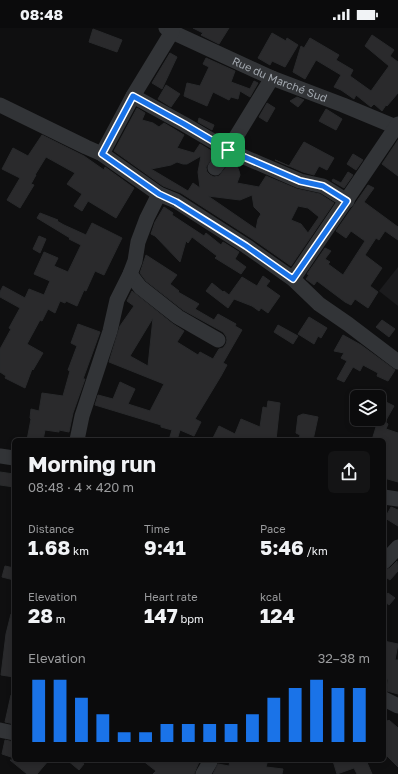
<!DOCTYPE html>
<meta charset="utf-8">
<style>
:root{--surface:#0b0b0c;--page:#141415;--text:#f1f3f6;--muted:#9a9b9d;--line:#2b2b2d;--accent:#1a73e8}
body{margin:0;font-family:"Golos Text",sans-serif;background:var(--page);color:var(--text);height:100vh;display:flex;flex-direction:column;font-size:15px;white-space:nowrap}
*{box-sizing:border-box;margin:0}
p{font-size:13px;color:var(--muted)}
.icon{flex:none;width:22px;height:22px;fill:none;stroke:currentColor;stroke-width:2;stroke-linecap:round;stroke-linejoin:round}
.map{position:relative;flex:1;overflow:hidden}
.side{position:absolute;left:12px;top:410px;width:374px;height:324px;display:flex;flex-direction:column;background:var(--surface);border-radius:6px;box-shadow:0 2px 6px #0003,0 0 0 1px var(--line)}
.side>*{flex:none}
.buttons{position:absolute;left:350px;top:362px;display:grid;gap:8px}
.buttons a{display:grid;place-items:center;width:36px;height:36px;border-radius:6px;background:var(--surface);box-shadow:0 2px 6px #0003,0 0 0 1px var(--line);font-size:20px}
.pin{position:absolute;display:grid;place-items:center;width:34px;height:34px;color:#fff;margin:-17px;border-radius:8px;box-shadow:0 2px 6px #0006}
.round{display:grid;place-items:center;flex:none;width:42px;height:42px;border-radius:6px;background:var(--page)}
.head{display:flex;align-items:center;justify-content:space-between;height:68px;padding:0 16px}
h1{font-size:22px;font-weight:700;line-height:30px}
.metrics{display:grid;grid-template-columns:repeat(3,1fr);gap:6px;height:68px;padding:4px 16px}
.metrics div{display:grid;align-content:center}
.metrics b{font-size:20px;font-weight:700}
.metrics small{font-size:11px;font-weight:400}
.metrics p{font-size:11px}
.chart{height:112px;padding:8px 16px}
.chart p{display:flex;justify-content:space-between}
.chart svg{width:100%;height:72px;margin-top:4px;stroke:var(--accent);stroke-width:6}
.status{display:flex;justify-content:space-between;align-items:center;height:28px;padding:0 20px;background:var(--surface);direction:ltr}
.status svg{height:11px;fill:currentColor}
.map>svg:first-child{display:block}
.built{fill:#1b1b1d}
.building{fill:#2a2a2c;stroke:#292a2c;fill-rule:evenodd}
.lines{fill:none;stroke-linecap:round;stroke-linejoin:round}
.minor{stroke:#323437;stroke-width:15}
.route-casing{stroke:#fff;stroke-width:8}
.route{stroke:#1a73e8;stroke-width:5}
.labels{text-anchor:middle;stroke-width:4;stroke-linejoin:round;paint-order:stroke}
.street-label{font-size:11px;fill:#a2a8af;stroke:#0a0a0b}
</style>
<div class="status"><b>08:48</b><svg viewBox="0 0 49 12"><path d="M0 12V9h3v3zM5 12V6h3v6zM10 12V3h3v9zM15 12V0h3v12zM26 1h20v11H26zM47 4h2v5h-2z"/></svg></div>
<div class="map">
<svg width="398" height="746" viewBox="0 0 398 746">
<rect width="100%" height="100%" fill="#0f0f10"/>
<path class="built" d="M398,239V278L379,263Z"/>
<path class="building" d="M193,0H229L219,16L201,7L203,5Z
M93,1L122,12L117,24L89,14Z
M272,5L286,13L287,10L298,17L285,39L272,33L270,37L258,30Z
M372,7L394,22L390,28L398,34V65L387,78L386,77L382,83L374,76L371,79L356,67L354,71L341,62L334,59L341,47L316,32L305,51L293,44L301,18L304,20L310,10L339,27L336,32L353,42L350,48L371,63L389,38L365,18Z
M170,25L177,29L162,61L152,55Z
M206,30L235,43L231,54L250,61L254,53L258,55L250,69L240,63L238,71L231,69L229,72L213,64L207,78L184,68L187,55L200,58L209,39L203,36Z
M166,57L180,66L171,79L158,71Z
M297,69L304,72L298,79L290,73Z
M267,75L275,80L267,94L259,89Z
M137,80L145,85L142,92L153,95L159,99L164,95L184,107L177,120L194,125L200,116L215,125L206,139L207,144L210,147L214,149L219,148L231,133L236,135L239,143L240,147L237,155L259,159L266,148L297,161L320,166L334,175L291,238L251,210L181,165L163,158L114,123ZM201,128L198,144L200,160L193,155L188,163L151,141L171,137L177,134L183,136H187ZM252,167L254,179L261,186L258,191L256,201L208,168L240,172ZM298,178L308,180L319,189L308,205L301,196L291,192Z
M326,81L342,91L336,102L319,93Z
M199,90L214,97L212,102L198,94Z
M42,107L84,128L104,142L105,139L134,160L116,190L88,173L82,183L74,178L82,166L67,156L75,145L46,129L35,147H36L31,156L34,157L20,180L7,172L20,150L2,141L13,120L28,128Z
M398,112V148L382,136Z
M304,114L334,130L327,142L319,138L314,147L303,144L275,132L289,138Z
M353,126L363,132L356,142L347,136Z
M348,144L353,147L344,160L332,153L333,151L341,155Z
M368,157L374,160L364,174L398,199V212L385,203L379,212L376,210L365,227L382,240L370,258L378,264L368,280L355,271L351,277L345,274L317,253L314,257L306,251L309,247L307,246L325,220L331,223L325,231L330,234L328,236L343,247L365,213L351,203L346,210L336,203Z
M164,179L173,185L172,187L204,208L206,205L221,217L223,214L239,224L235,231L246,239L241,246L215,230L217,228L192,209L188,215L186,213L180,234L155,208L151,206L155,194Z
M40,185L58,192L57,193L64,197L86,207L92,195L122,210L104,247L95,243L86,263L84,262L77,278L66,273L65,275L60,273L55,285L48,281L42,293L40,292L27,316L43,325L33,342L32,341L25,360L5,350L6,348L0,344V321L11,301L9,300L20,280L0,269V264L3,258L25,270L29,261L44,267L50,253L34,246L44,224L58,230L54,238L68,244L81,217L69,211L70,210L37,190Z
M39,208L46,211L40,225L33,221Z
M146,227L177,247L170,256L179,263L178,264L199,276L195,281L214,292L218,286L236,296L235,298L242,302L223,335L227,337L221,348L195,391L201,394L194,408L180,402L177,412H169L172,402L161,399V397L95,377L98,367L113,371L120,354L135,361L128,376L150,383L164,356L109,334L120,298L134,278L127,273L132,263L173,296L184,303L177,314L198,327L200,324L213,331L219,321L223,320L226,316L227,312L226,308L223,304L183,282L146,253L140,245ZM153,290L148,338L130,328Z
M263,248L270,253L266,258L280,268L268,285L261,280L259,283L252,278L234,271L228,280L206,263L212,255L223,264L224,263L229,267L242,249L257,258Z
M309,289L327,300L321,310L318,308L314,316L298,306Z
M382,292L395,301L389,309L376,299Z
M78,296L100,304L83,351H85L73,385L69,404L59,402V404L45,402L43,412H27L31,391L30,390L31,381L39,383L42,365L63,368L70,343L68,342L77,318L71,315Z
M278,297L298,308L293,316L274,304Z
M343,307L361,317L395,342L388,353L377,348L378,345L363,337L360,343L353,339L344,354L337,351L347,333L341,330L344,325L334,323Z
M268,373L280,375L276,412H212L219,398L235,406L241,391L260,399L263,379L267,380Z
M386,374L394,378L385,394L388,396L386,401L398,405V454L384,450V412H372L376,399L362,391H379V375L384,378Z
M303,386L318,389L313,412H299L300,407L296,405L298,388Z
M0,444L14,446V459L0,457Z
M391,479L398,482V498L385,490Z
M397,533L398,543L390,552L384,548V543L390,540Z
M5,538L14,540V552L2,549Z
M388,565L395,570L389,577L384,573V571Z
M11,586L14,587V649L1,647L6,606Z
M384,613L398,616L395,632H398V666L387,663L388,651L384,652Z
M11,667L14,668V696L5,694Z
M384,691L388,693L389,692L398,700V739L384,725Z
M5,712L14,714V730L2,726Z
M10,732H49L37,746H27Z
M67,732H79L84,736L79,742Z
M142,732H195L199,734L194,746H153L156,743Z
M230,732H247L267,735L266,739L283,741L282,746H213L218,736L229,738Z
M338,732H366L372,746H357L354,740L337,746L333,733Z"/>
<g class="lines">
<g class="minor">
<path id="s1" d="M166,0L172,4L272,50L343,77L396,99"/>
<path d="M133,68L184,96L228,122L300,153L323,158L347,173"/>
<path d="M0,77L86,119L102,126L159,166L176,173L246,218L293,251L319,276L348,296L398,334"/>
<path d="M102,126L133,68L172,4"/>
<path d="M215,140L228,122L272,50"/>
<path d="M130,246L140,259L178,289L218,312"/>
<path d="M293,251L398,96"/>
<path d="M77,412L82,388L110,303L117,272L130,246L135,233L138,214L147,190L159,166"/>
<path d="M0,428L14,430"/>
<path d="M384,469L398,471"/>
<path d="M384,534L398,519"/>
<path d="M384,671L398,678"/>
<path d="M0,702L14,705"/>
<path d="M203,746L210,734"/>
</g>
</g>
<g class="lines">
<g class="route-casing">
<path id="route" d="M133,68L184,96L228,122L300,153L323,158L347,173L293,251L246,218L176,174L159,166L102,126Z"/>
</g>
<use href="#route" class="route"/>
</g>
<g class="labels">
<g class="street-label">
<text dy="4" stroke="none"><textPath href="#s1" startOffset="125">Rue du Marché Sud</textPath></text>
</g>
</g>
</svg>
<div class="buttons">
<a><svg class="icon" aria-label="layers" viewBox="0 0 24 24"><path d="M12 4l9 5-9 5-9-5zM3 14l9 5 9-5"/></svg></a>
</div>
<div class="pin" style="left:228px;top:122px;background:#1e9e55"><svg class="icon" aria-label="arrive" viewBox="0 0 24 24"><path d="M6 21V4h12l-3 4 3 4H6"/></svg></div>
<section class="side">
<div class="head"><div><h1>Morning run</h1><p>08:48 · 4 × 420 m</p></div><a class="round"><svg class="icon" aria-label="share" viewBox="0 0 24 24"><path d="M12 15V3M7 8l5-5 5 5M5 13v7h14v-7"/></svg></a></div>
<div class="metrics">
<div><p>Distance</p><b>1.68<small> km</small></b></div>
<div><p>Time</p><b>9:41</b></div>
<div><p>Pace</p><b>5:46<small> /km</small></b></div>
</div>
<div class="metrics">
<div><p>Elevation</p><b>28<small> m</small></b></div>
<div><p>Heart rate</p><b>147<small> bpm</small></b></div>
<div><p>kcal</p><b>124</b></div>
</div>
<div class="chart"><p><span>Elevation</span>32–38 m</p>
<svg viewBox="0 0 160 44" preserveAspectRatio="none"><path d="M5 44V6M15 44V6M25 44V17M35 44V27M45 44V38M55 44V38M65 44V33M75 44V33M85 44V33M95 44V33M105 44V27M115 44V17M125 44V11M135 44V6M145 44V11M155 44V11"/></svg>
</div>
</section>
</div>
